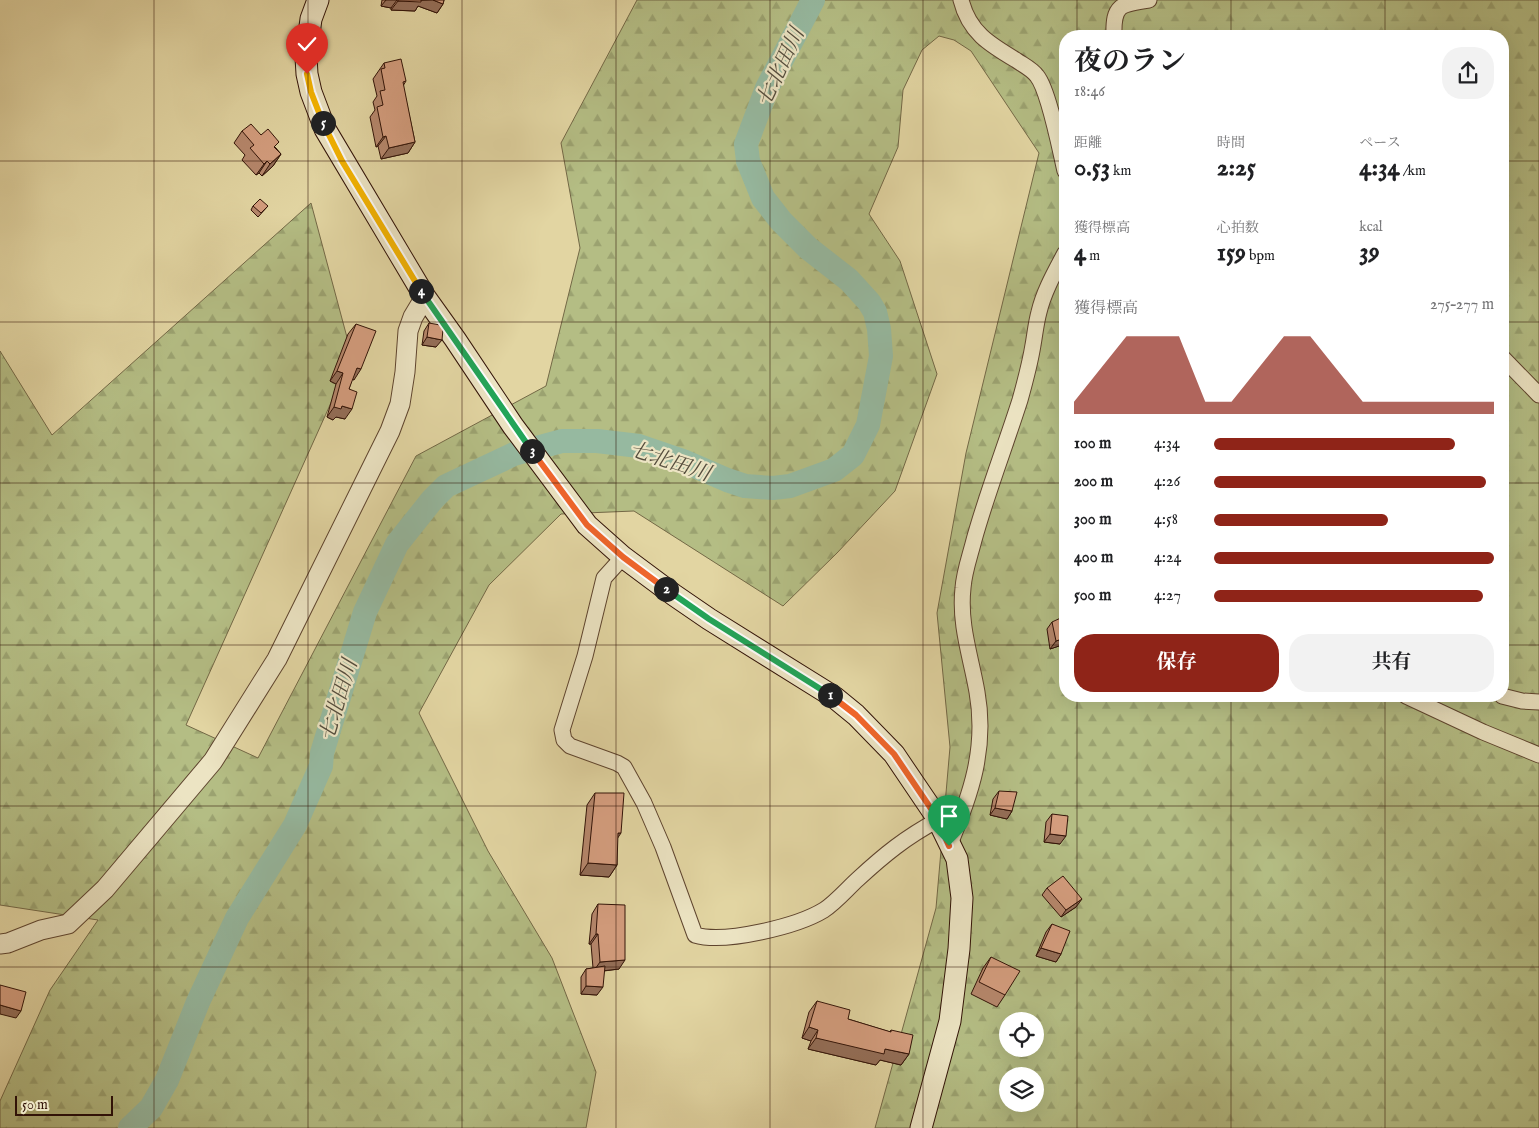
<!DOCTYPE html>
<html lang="ja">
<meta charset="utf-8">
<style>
:root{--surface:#fff;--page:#f2f2f2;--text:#202124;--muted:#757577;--accent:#8f2418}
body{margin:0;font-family:"IM FELL English","Noto Serif JP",serif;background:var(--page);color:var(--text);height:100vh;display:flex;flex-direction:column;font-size:19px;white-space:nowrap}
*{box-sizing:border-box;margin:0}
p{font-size:16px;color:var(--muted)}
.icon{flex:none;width:28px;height:28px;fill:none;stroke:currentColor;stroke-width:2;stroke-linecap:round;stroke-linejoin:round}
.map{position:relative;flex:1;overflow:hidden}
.drawer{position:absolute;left:1059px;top:30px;width:450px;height:672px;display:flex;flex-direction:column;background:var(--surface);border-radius:20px;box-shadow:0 5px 20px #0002}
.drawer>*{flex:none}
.fabs{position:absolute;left:999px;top:1012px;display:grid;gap:10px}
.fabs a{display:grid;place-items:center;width:45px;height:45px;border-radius:50%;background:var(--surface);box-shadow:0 5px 20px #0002;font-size:25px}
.scale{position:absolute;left:15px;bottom:12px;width:98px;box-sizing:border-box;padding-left:5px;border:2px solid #321307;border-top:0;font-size:14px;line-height:18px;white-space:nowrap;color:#321307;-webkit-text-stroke:4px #ece4c3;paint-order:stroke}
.pin{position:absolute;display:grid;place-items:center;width:42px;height:42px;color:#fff;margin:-51px -21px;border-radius:50% 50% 50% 0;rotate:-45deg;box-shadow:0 0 5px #0007}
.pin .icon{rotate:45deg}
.km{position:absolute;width:25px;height:25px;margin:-12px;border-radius:50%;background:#222;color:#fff;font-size:14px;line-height:25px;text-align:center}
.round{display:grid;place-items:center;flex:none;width:52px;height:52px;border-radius:20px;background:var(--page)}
.headline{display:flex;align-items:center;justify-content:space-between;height:85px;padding:0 15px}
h1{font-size:28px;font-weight:700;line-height:38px}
.stats{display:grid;grid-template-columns:repeat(3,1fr);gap:8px;height:85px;padding:5px 15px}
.stats div{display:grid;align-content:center}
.stats b{font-size:25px;font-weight:700}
.stats small{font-size:14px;font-weight:400}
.stats p{font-size:14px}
.chart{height:140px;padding:10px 15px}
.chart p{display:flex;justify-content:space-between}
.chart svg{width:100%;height:90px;margin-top:5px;fill:var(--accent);opacity:.7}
.action{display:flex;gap:10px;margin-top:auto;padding:10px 15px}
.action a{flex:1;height:58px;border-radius:20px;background:var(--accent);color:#fff;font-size:20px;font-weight:700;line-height:58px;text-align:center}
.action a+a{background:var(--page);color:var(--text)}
ul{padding:0 15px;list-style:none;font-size:16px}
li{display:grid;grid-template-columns:80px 60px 1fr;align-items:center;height:38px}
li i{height:12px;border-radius:6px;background:var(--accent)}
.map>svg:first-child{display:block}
.forest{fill:url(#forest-firs);stroke:#736846;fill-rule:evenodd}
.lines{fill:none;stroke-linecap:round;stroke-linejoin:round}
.river{stroke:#96b9a0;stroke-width:24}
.minor-casing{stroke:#5e442e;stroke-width:17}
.tertiary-casing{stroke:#5e442e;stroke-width:21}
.secondary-casing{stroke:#321307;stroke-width:23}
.minor{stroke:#ece4c3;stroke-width:15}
.tertiary{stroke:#ece4c3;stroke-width:19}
.secondary{stroke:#ece4c3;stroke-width:21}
.wall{fill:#b6876c;stroke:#321307}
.shaded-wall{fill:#946e58;stroke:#321307}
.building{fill:#d49d7e;stroke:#321307}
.split-1-casing{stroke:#fff;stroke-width:10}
.split-2-casing{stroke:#fff;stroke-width:10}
.split-3-casing{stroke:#fff;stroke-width:10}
.split-4-casing{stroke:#fff;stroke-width:10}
.split-5-casing{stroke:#fff;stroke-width:10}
.split-6-casing{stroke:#fff;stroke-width:10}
.split-1{stroke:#f0652b;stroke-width:6}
.split-2{stroke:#22a559;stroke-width:6}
.split-3{stroke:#f0652b;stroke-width:6}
.split-4{stroke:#22a559;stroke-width:6}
.split-5{stroke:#f5b400;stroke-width:6}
.split-6{stroke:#f5b400;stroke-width:6}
.grid{fill:none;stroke:#321307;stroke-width:1;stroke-opacity:0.55}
.labels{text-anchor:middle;stroke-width:4.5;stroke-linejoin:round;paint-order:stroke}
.water-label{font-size:21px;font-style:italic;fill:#554d3d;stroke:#ece4c3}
</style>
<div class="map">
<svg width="1539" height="1128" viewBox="0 0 1539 1128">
<defs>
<pattern id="forest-firs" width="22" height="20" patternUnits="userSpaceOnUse" patternTransform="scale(1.25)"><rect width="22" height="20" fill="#b4bd84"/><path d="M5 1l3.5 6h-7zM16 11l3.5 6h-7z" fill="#9ba270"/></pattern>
</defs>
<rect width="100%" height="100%" fill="#e2d5a2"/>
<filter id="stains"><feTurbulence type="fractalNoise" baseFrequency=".004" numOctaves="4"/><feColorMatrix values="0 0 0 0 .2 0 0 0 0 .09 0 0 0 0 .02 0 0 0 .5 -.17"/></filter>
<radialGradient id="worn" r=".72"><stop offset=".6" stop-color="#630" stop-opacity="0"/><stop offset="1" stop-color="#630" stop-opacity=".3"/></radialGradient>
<path class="forest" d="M637,0H1539V1128H875L936,908L950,747L937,613L966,453L1039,153L971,51L954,40L939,36L922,50L903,90L898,147L869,214L900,261L937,374L895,491L837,553L783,606L634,511L561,514L489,585L419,713L488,851L552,958L596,1072L586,1128H0V1101L50,990L98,920L0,905V351L52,435L311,203L352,356L186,725L258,758L416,456L546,386L580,248L561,143ZM1065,36H1502V696H1065ZM1008,1021H1035V1049H1008ZM1008,1076H1035V1104H1008Z"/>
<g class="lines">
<path class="river" d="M130,1128L151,1108L167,1080L198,1002L237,918L295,825L321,766L322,753L365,612L397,544L432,500L446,486L514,454L562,441H597L639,446L683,461L727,480L745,486L773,488L790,486L834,470L853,455L868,425L881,356L879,329L875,312L869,302L849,280L808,248L781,221L763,198L748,161L746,144L767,88L813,0"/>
<g class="minor-casing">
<path id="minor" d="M961,0C969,32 989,44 1016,60C1023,65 1032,69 1037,76C1049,91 1060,150 1065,171
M1114,36C1113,5 1120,4 1149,0
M1502,357L1539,395
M623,557L604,578L585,656L562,730L564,740L570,746L617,763L624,767L644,803L663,847L695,935C725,944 798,926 824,910C836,902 847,889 858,879C884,855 906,837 938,820
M1406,696L1483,732L1539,755
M1502,696L1522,701L1539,702
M949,846C971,795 987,748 977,692C971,657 959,625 963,588C964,572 970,556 974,540C987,493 1005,447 1020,400C1025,382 1030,364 1033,345C1035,334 1036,323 1039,312C1044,291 1055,272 1065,253"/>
</g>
<g class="tertiary-casing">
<path id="tertiary" d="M0,944L8,943L41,930L68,924L105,889L213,761L277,659L390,431L400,404L405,372L408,331L413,317L425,297"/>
</g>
<g class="secondary-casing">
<path id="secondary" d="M318,0L311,19L306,57L307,74L311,92L325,129L425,297L455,339L513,426L587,525L623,557L674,595L709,619L834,697L856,715L894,754L936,816L957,859L962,898L959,949L950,1021L921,1128"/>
</g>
<use href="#minor" class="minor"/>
<use href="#tertiary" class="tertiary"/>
<use href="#secondary" class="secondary"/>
</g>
<path class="wall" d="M382,0H444L443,4L437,13L418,6L415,11L391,10V8L381,6Z
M384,63L406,81L403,86L415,142L408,153L381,159L378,146L376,147L370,117L375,110L373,102L377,96L373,79Z
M242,131L261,135L276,148L281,154L273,166L262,176L259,173L256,175L242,160L245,155L234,143Z
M253,206H268L258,217L251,210Z
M429,323L436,347L422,345L424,331Z
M356,324L354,380L352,379L349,389L345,419L336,417L333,420L327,417L336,384L330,381L348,334Z
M1052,622L1065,644L1050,649L1047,629Z
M999,791L1012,811L1007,819L990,815L993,799Z
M595,793L617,839V865L609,877L580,875L587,805Z
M1052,814L1060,844L1044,842L1046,822Z
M1047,888L1076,907L1061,917L1042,895Z
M598,904L619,969L604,971L597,995L581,994V977L586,969L593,968L591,944H589L592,914Z
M1052,924L1061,954L1056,962L1036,956L1046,932Z
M991,957L1005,995L997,1007L971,994L983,968Z
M817,1001L848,1019L890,1032L891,1030L909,1054L901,1065L880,1060L876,1065L808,1049L811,1041L802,1038L809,1012Z"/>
<path class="shaded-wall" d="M386,0H397L391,8L381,6Z
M433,0L443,4L437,13L418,6L415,11L391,10L398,1Z
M386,136L378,146L376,147L383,137Z
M415,142L408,153L381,159L389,148Z
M281,154L273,166L262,176L270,164Z
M267,161L259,173L256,175L264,164Z
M427,337L442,340L436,347L422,345Z
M357,368L361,369L354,380L350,378Z
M337,371L343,373L336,384L330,381Z
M342,406L352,409L345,419L336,417L333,420L327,417L334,407Z
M1065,638V644L1050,649L1056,641Z
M995,808L1012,811L1007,819L990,815Z
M618,833H621L613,845Z
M1050,834L1066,836L1060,844L1044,842Z
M588,863L617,865L609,877L580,875Z
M1082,899L1076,907L1061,917L1066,910Z
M596,934H598L591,944H589Z
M1041,948L1061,954L1056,962L1036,956Z
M625,960L619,969L593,972L600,962Z
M586,986L603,987L597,995L581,994Z
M0,1005L21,1011L16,1018L0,1014Z
M809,1027L818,1030L811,1041L802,1038Z
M816,1038L885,1049L909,1054L901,1065L880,1060L876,1065L808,1049Z"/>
<path class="building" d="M398,0H421V2L398,1Z
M433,0H444L443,4Z
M401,59L406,81L403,82L415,142L389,148L386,136L383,137L377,107L383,105L380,91L385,90L381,69L385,68L384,63Z
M251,124L261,135L268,129L279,142L274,147L281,154L270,164L267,161L264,164L250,148L254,145L242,131Z
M260,199L268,206L261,213L253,206Z
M429,323L440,325L443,329L442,340L427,337Z
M356,324L376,331L361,369L357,368L349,389L357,392L352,409L342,406L341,409L334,407L343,373L337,371Z
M1065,616V638L1056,641L1052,622Z
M999,791L1017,792L1012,811L995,808Z
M595,793H624L621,833H618L617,865L588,863Z
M1052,814L1068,816L1066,836L1050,834Z
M1063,876L1082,899L1066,910L1047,888Z
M598,904L625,905V960L600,962L598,934H596Z
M1052,924L1070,931L1061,954L1041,948Z
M991,957L1020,971L1005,995L979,982Z
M605,966L603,987L586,986V969Z
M0,985L26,992L21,1011L0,1005Z
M817,1001L850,1010L848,1019L891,1032V1030L913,1035L909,1054L885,1049L884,1054L816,1038L818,1030L809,1027Z"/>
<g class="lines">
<g class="split-1-casing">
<path id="split-1" d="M830,695L856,715L894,754L936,816L949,846"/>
</g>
<g class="split-2-casing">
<path id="split-2" d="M666,589L709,619L830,695"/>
</g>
<g class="split-3-casing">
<path id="split-3" d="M532,451L587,525L623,557L666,589"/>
</g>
<g class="split-4-casing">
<path id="split-4" d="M421,291L532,451"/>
</g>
<g class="split-5-casing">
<path id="split-5" d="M323,123L342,161L421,291"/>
</g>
<g class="split-6-casing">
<path id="split-6" d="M307,74L311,92L323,123"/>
</g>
<use href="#split-1" class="split-1"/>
<use href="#split-2" class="split-2"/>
<use href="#split-3" class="split-3"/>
<use href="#split-4" class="split-4"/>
<use href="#split-5" class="split-5"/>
<use href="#split-6" class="split-6"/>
</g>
<path class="grid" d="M154,0V1128M308,0V1128M462,0V1128M616,0V1128M770,0V1128M923,0V1128M1077,0V36M1231,0V36M1385,0V36M0,161H1065M1502,161H1539M0,322H1065M1502,322H1539M0,483H1065M1502,483H1539M0,645H1065M1502,645H1539M1077,696V1128M1231,696V1128M1385,696V1128M0,806H1539M0,967H1539"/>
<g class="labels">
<g class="water-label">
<text transform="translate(780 67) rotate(-65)" y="7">七北田川</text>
<text transform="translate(670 461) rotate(18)" y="7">七北田川</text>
<text transform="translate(338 700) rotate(-73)" y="7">七北田川</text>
</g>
</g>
<rect width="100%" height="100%" filter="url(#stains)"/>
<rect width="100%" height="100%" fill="url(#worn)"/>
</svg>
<div class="fabs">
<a><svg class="icon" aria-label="locate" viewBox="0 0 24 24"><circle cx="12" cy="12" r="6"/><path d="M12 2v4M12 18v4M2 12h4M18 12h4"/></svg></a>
<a><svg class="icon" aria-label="layers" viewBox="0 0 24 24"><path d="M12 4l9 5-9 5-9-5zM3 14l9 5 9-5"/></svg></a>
</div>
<div class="scale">50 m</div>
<div class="pin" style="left:949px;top:846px;background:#1e9e55"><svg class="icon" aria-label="arrive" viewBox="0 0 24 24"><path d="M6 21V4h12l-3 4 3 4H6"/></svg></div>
<div class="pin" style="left:307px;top:74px;background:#d93025"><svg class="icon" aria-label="check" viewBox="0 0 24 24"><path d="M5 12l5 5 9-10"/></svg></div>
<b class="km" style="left:830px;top:695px">1</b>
<b class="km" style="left:666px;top:589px">2</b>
<b class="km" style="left:532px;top:451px">3</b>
<b class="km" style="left:421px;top:291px">4</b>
<b class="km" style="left:323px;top:123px">5</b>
<section class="drawer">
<div class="headline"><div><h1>夜のラン</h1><p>18:46</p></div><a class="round"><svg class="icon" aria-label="share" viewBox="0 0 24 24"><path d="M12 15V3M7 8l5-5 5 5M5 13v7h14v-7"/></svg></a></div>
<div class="stats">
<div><p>距離</p><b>0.53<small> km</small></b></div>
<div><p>時間</p><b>2:25</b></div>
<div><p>ペース</p><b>4:34<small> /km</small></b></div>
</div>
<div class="stats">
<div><p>獲得標高</p><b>4<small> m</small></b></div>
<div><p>心拍数</p><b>159<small> bpm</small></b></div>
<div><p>kcal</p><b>39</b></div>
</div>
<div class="chart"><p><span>獲得標高</span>275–277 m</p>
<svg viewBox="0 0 160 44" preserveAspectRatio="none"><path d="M0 44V38L10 22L20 6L30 6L40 6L50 38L60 38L70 22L80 6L90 6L100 22L110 38L120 38L130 38L140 38L150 38L160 38V44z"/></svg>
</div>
<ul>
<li><b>100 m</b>4:34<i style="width:86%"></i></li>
<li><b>200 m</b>4:26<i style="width:97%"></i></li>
<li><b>300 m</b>4:58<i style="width:62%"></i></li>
<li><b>400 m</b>4:24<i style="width:100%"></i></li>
<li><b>500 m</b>4:27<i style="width:96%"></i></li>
</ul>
<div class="action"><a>保存</a><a>共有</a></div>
</section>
</div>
